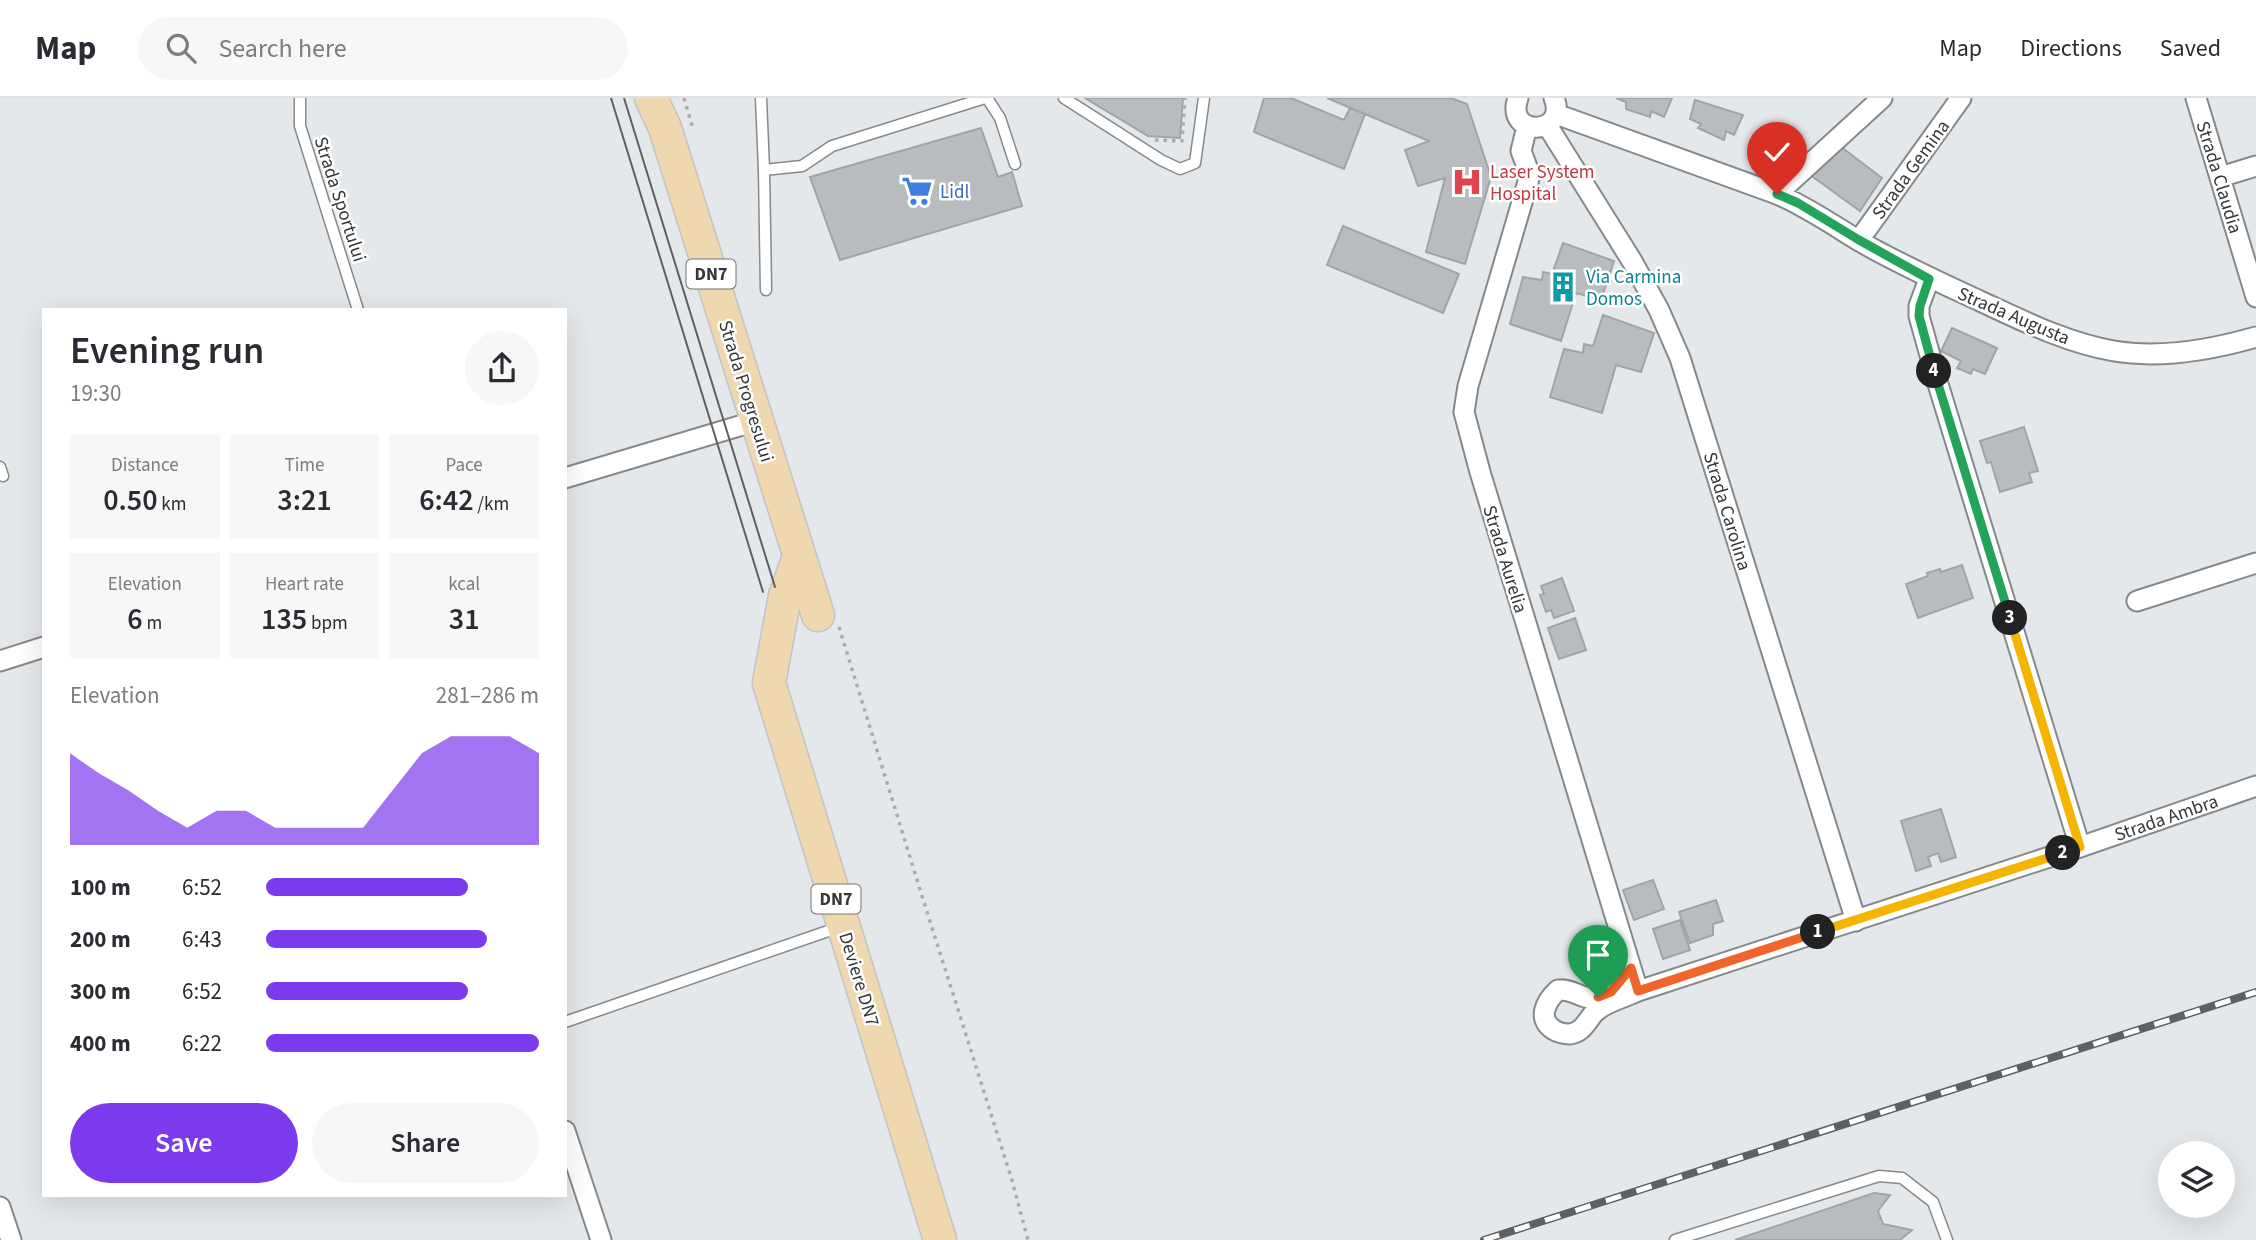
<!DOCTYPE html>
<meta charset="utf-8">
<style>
:root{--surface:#fff;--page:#f7f7f7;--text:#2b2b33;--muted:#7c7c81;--line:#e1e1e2;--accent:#7c3aed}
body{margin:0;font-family:"Source Sans 3",sans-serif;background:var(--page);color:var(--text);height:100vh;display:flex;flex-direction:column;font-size:26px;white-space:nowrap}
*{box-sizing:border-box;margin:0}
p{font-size:23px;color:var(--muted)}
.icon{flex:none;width:38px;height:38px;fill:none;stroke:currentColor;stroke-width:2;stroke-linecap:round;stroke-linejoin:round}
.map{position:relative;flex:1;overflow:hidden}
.side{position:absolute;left:42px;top:210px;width:525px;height:889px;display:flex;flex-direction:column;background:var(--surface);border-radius:0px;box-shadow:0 7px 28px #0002}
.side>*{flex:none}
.tools{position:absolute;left:2158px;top:1043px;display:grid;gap:14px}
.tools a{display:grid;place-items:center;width:77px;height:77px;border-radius:50%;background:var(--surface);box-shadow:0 7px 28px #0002;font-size:35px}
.pin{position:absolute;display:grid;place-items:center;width:60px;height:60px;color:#fff;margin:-72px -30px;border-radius:50% 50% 50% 0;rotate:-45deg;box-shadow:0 0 7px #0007}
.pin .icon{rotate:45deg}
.km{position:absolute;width:35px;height:35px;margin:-18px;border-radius:50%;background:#222;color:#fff;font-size:19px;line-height:35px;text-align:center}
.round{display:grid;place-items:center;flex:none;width:74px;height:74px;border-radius:37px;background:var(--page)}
.summary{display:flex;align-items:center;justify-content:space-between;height:119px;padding:0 28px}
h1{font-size:38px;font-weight:600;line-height:52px}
.stats{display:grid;grid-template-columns:repeat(3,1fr);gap:10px;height:119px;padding:7px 28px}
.stats div{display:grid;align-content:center;border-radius:0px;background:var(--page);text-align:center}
.stats b{font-size:30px;font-weight:600}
.stats small{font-size:19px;font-weight:400}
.stats p{font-size:19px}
.chart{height:196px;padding:14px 28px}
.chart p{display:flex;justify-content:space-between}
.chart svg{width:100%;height:126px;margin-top:7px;fill:var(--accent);opacity:.7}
.cta{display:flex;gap:14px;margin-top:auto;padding:14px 28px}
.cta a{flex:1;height:80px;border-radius:42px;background:var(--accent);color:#fff;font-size:28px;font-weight:600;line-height:80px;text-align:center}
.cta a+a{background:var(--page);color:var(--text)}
ul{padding:0 28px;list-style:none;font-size:23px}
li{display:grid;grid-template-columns:112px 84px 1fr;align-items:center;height:52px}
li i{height:18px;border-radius:9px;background:var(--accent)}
header{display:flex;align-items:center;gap:42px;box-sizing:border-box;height:98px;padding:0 35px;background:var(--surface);border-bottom:2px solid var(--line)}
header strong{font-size:33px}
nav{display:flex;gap:38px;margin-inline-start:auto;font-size:24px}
.search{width:490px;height:63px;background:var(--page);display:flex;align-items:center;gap:18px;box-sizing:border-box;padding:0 24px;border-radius:38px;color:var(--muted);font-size:26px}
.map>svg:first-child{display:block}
.building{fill:#b9bcbf;stroke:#a1a4a6;stroke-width:2}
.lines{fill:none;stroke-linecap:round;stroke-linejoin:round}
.service-casing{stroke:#86898b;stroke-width:13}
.minor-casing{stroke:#86898b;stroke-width:23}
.primary-casing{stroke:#c2c3c3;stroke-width:35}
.path{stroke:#aaadaf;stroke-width:3.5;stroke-dasharray:3.5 5;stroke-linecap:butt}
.service{stroke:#fff;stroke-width:10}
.minor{stroke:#fff;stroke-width:19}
.primary{stroke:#efd8af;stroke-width:32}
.tram{stroke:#5e6061;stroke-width:2}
.rail-casing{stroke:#5e6061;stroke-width:8}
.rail{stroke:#fff;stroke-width:5;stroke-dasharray:16;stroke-linecap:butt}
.split-1-casing{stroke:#fff;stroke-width:14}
.split-2-casing{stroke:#fff;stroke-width:14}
.split-3-casing{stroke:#fff;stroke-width:14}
.split-4-casing{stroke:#fff;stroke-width:14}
.split-5-casing{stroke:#fff;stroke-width:14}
.split-1{stroke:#f0652b;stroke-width:9}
.split-2{stroke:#f5b400;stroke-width:9}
.split-3{stroke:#f5b400;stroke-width:9}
.split-4{stroke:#22a559;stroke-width:9}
.split-5{stroke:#22a559;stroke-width:9}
.labels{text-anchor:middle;stroke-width:5;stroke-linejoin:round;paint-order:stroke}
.shield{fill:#fff;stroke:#727273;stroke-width:2}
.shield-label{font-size:18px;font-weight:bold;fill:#353637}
.street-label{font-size:19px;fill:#353637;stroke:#fff}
.health-label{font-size:19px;fill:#be3a42;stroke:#fff;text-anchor:start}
.shop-label{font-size:19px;fill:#366cbe;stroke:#fff;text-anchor:start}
.culture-label{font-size:19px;fill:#0d838f;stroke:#fff;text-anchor:start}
</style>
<header>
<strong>Map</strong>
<div class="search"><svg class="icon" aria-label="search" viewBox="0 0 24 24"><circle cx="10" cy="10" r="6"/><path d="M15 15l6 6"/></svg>Search here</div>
<nav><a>Map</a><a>Directions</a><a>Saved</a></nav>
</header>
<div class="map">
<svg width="2256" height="1142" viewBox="0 0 2256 1142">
<rect width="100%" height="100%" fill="#e5e8eb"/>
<path class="building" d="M1085,0H1183L1180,40L1148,38Z
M1264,0H1291L1344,22L1350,10L1365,16L1344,71L1254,34Z
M1327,0H1451L1467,6L1491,79L1465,166L1426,154L1445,80L1418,88L1405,52L1429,43Z
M1616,0H1672L1664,19L1651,13L1650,19L1626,11V4Z
M1695,2L1743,17L1734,37L1726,33L1724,42L1698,30L1701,26L1690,21Z
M981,30L998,79L1012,74L1022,108L840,162L810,79Z
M1836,45L1882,80L1860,113L1806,74Z
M1343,128L1459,176L1443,215L1327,167Z
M1563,145L1614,163L1601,202L1576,195L1561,243L1510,226L1523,179L1542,182L1543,174L1552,176Z
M1603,217L1654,235L1641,274L1616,267L1602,315L1550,299L1564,251L1583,255L1584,246L1593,248Z
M1952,230L1997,250L1985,276L1973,271L1971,276L1957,270L1961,263L1941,253Z
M2024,329L2038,373L2029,375L2032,384L2000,394L1991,364L1987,365L1980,343Z
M1962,467L1973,500L1918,520L1906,486L1928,478L1927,475L1940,471L1941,474Z
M1562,480L1574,513L1554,520L1551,512L1546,514L1540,497L1544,496L1541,488Z
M1575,520L1586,552L1559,561L1548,530Z
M1941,711L1956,759L1941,764L1938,755L1928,759L1931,768L1916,773L1901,723Z
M1653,782L1664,811L1634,822L1623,792Z
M1716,802L1723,823L1713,826V837L1690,845L1679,814Z
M1680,822L1690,852L1663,861L1653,831Z
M1874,1095L1890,1097L1878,1113L1883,1126L1912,1132L1900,1142H1735Z"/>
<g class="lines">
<g class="service-casing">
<path id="service" d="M300,0V28L358,212
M761,0L764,72L766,192
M987,0L1000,20L1015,66
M1064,0L1161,62L1180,71L1195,65L1204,0
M764,72L802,68L832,48L985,0
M0,369L3,378
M565,924L831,832
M1675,1142L1879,1078L1902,1080L1933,1104L1947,1142"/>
</g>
<g class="minor-casing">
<path id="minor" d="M1518,0C1504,40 1569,38 1554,0
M2196,0L2256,199
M1556,16L1777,96C1807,109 1833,127 1861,144C1899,166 1939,184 1980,203C2023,223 2067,245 2114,253C2162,261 2211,252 2256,239
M1547,27L1632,163L1659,212L1680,260L1856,823
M1527,28L1521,53L1530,77L1468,288L1464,314L1480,374L1638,893
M2220,79L2256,68
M1777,96L1882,0
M1859,142L1961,0
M1929,181L1919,208V218L1938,286L2080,749
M565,380L756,323
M2137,503L2256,465
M0,563L44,549
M1631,870C1619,883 1606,905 1585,899C1575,896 1570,891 1558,892C1546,903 1536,921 1554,932C1559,935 1564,936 1570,936C1583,934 1586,924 1594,915C1604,904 1624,900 1638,893L2080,749L2256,688
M565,1033L601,1142
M0,1109L11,1142"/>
</g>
<g class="primary-casing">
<path id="primary" d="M651,0L665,30L818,517
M799,458L785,498L769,585L940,1142"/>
</g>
<path class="path" d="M684,0L693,31
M1155,42L1182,43L1185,0
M839,529L922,798L1011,1079L1028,1142"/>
<use href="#service" class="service"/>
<use href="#minor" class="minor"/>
<use href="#primary" class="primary"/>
<path class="tram" d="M611,0L763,494
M624,0L775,489"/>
<g class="rail-casing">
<path id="rail" d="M1484,1142L2256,894"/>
</g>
<use href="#rail" class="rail"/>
</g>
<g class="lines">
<g class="split-1-casing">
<path id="split-1" d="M1598,899L1611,894L1631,870L1638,893L1818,834"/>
</g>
<g class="split-2-casing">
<path id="split-2" d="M1818,834L2063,755"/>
</g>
<g class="split-3-casing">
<path id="split-3" d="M2010,520L2080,749L2063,755"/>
</g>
<g class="split-4-casing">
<path id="split-4" d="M1934,273L2010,520"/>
</g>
<g class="split-5-casing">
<path id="split-5" d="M1777,96L1798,105L1859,142L1929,181L1920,208L1919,218L1934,273"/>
</g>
<use href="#split-1" class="split-1"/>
<use href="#split-2" class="split-2"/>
<use href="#split-3" class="split-3"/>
<use href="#split-4" class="split-4"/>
<use href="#split-5" class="split-5"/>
</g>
<defs>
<g id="hospital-bare" transform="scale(2.415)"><path d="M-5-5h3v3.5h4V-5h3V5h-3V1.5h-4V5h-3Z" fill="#e0444e" stroke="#fff" stroke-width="2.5" paint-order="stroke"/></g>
<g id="supermarket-bare" transform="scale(2.415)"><path d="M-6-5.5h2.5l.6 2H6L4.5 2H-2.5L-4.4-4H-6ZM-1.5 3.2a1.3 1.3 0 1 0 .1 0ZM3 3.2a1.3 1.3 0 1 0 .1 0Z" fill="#3f7fe0" stroke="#fff" stroke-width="2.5" paint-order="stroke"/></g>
<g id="building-bare" transform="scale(2.415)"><path d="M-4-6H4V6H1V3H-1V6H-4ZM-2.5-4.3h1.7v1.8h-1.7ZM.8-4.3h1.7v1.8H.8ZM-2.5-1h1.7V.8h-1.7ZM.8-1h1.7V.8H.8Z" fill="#0f9aa8" stroke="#fff" stroke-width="2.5" paint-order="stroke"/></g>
</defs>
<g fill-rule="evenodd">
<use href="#hospital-bare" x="1467" y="84"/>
<use href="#supermarket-bare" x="917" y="93"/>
<use href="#building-bare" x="1563" y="189"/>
</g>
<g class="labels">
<g class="shield">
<rect x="686.5" y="161.5" width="49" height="29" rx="5"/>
<rect x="811.5" y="786.5" width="49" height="29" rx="5"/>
</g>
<g class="shield-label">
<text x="711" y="182">DN7</text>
<text x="836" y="807">DN7</text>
</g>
<g class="street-label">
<text transform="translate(1910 71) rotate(-54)" y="7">Strada Gemina</text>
<text transform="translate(2220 79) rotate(73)" y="7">Strada Claudia</text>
<text transform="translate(341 101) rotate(72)" y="7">Strada Sportului</text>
<text transform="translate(2014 217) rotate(23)" y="7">Strada Augusta</text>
<text transform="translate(747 293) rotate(73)" y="7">Strada Progresului</text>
<text transform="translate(1728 413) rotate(73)" y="7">Strada Carolina</text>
<text transform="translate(1506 461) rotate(73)" y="7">Strada Aurelia</text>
<text transform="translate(2166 719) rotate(-19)" y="7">Strada Ambra</text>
<text transform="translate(860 881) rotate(73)" y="7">Deviere DN7</text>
</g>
<g class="health-label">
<text x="1490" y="80">Laser System<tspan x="1490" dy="22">Hospital</tspan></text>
</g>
<g class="shop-label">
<text x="940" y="100">Lidl</text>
</g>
<g class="culture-label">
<text x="1586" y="185">Via Carmina<tspan x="1586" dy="22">Domos</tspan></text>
</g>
</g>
</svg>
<div class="tools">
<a><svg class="icon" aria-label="layers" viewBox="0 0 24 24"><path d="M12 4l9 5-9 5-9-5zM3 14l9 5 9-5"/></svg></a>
</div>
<div class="pin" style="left:1598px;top:899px;background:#1e9e55"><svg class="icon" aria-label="arrive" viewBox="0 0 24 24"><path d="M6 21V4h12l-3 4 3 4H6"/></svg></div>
<div class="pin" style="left:1777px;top:96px;background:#d93025"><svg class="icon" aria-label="check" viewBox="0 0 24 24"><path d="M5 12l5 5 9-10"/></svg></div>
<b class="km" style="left:1818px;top:834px">1</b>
<b class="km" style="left:2063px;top:755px">2</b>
<b class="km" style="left:2010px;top:520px">3</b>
<b class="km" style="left:1934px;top:273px">4</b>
<section class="side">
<div class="summary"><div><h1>Evening run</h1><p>19:30</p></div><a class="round"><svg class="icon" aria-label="share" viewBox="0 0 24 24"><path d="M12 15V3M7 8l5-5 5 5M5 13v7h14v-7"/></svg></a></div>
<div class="stats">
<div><p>Distance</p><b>0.50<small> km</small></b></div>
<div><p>Time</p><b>3:21</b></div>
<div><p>Pace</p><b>6:42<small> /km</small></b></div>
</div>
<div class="stats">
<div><p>Elevation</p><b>6<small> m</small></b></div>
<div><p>Heart rate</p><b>135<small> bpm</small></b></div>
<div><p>kcal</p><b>31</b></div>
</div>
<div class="chart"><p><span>Elevation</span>281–286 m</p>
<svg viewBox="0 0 160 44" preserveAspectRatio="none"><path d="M0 44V12L10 19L20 25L30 32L40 38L50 32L60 32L70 38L80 38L90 38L100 38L110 25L120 12L130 6L140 6L150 6L160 12V44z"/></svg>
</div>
<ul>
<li><b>100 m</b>6:52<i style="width:74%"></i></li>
<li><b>200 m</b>6:43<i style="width:81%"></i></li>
<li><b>300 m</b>6:52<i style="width:74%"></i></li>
<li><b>400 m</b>6:22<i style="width:100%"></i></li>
</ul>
<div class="cta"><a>Save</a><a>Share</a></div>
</section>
</div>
